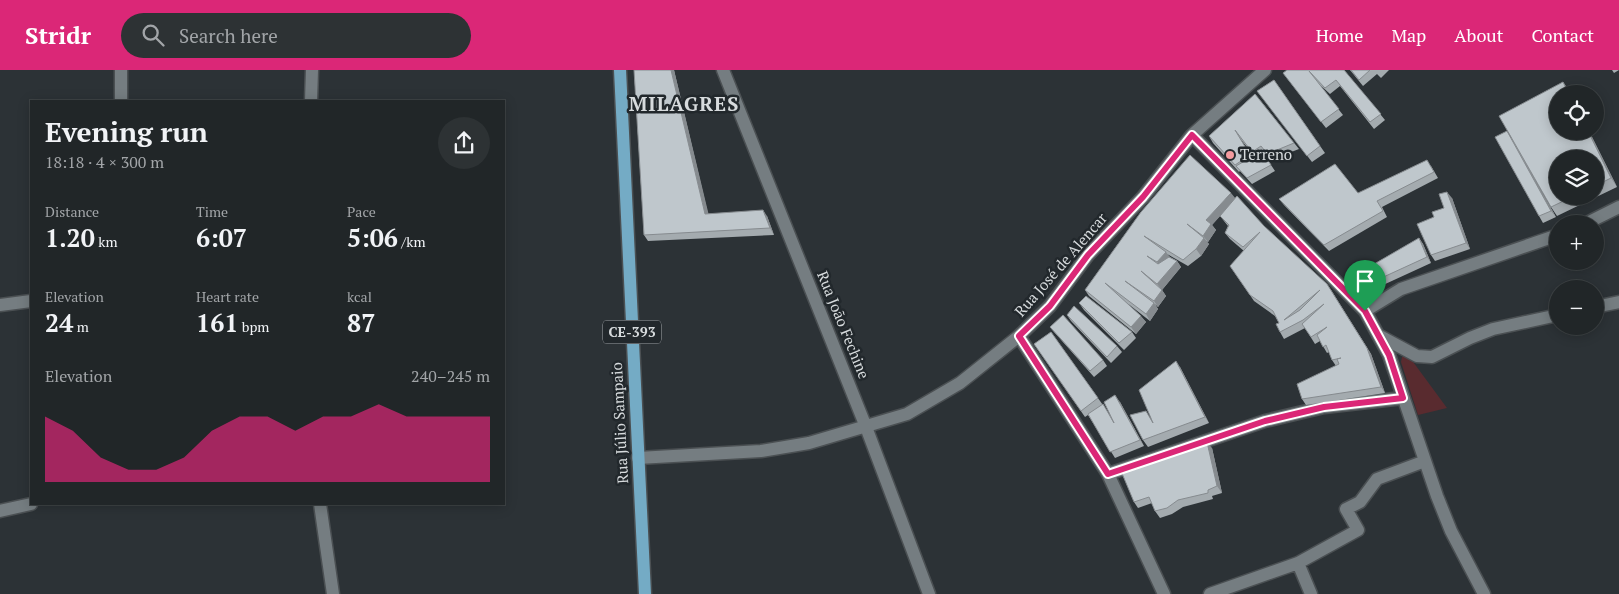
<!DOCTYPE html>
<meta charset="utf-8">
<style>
:root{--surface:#212628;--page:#2d3234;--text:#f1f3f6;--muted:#a2a5a8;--line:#3e4345;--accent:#db2777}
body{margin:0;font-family:"PT Serif",serif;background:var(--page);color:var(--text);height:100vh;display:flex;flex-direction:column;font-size:19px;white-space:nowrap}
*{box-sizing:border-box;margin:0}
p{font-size:16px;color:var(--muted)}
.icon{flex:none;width:28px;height:28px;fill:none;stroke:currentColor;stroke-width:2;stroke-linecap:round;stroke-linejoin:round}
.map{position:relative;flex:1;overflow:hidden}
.details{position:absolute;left:30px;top:30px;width:475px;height:405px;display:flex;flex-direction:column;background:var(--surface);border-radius:0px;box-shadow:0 2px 12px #0003,0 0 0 1px var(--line)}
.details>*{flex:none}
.buttons{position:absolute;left:1549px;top:15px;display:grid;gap:10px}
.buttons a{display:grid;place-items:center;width:55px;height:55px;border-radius:50%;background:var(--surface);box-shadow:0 2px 12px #0003,0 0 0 1px var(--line);font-size:25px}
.pin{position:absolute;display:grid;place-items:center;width:42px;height:42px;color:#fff;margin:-51px -21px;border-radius:50% 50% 50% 0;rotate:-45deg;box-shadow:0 0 5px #0007}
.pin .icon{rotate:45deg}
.round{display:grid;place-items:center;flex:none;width:52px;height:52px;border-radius:26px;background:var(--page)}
.overview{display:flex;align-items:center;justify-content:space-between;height:85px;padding:0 15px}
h1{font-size:28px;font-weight:700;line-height:38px}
.stats{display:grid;grid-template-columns:repeat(3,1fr);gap:8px;height:85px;padding:5px 15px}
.stats div{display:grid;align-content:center}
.stats b{font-size:25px;font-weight:700}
.stats small{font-size:14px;font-weight:400}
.stats p{font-size:14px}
.chart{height:140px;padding:10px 15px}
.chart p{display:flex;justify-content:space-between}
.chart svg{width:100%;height:90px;margin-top:5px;fill:var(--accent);opacity:.7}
header{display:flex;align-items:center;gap:30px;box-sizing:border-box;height:70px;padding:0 25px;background:var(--accent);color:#fff}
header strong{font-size:24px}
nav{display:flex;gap:28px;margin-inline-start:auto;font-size:18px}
.search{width:350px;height:45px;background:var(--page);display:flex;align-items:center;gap:12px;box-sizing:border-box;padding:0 18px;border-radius:28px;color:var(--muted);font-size:19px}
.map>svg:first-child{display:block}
.green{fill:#592b2f}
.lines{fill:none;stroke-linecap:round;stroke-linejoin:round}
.minor-casing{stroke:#4b5053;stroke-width:15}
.major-casing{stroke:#4b5053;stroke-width:15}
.minor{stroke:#757d81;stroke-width:12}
.major{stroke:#74abc5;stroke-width:12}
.wall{fill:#a4abaf;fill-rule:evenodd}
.shaded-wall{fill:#868b8f}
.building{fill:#bfc7cc;stroke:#868b8f;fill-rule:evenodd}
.route-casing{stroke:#fff;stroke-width:10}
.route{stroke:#db2777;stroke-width:6}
.poi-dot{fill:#f49b9f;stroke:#22282c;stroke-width:2}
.labels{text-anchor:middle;stroke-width:5;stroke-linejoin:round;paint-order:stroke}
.shield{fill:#22282c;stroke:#a1a5a8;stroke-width:1}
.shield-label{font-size:14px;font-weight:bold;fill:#d7dbdd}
.poi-label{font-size:15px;fill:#d7dbdd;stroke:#22282c;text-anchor:start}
.street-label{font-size:15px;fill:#d7dbdd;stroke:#22282c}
.district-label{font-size:20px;font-weight:bold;letter-spacing:1px;fill:#d7dbdd;stroke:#22282c}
</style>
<header>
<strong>Stridr</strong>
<div class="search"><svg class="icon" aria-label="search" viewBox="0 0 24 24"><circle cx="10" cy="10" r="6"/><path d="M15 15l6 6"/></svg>Search here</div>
<nav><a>Home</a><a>Map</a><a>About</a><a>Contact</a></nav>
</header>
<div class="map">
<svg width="1619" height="524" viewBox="0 0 1619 524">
<rect width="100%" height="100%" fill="#2c3236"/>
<path class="green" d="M1408,285L1447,338L1418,345L1401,292L1402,287Z"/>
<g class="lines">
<g class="minor-casing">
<path id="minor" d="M723,0L866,357L929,524
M121,31V0
M311,31L312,0
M1192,65L1365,241L1389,285L1437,426L1451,461L1484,524
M1585,154L1619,137
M0,235L31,231
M1595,237L1619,232
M1365,241L1401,219L1558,165
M1378,265L1417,286L1432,287L1470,268L1493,259L1558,245
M1019,266L1108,404L1164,524
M638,388L761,381L809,373L907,344L960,313L1019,266L1050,236L1088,185L1143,127L1192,65L1265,0
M1108,404L1265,351L1324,337L1403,328
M320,434L333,524
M0,441L31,434
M1298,493L1311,524
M1210,524L1298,493L1358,460L1346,439L1360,432L1377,409L1425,391"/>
</g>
<g class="major-casing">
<path id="major" d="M620,0L645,524"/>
</g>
<use href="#minor" class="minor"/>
<use href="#major" class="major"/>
</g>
<path class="wall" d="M634,0H674L708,144L767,146L774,165L648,171L644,165Z
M1344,0L1385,50L1374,59L1340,16L1330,24L1317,12L1343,45L1326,58L1283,3Z
M1350,0H1389L1381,8L1377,4L1363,16Z
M1612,0H1619L1614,3Z
M1274,10L1325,83L1312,92L1257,21Z
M1563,12L1570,24H1558L1589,61L1617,117L1557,146L1551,137L1512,69L1556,147L1543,153L1539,146L1511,68ZM1595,89V126H1558Z
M1255,24L1299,79L1281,86L1269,87L1265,82L1263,83L1275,101L1252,114L1240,101L1239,102L1213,73L1209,66ZM1239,67L1254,86L1252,87Z
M1431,96L1438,108L1382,137L1387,147L1329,181L1284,135L1279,129L1358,123Z
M1235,128L1331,220L1371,284L1385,323L1306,335L1302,329L1336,296L1332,290L1329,282L1327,283L1320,271L1315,274L1305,258L1284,269L1280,262L1279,253L1275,246L1254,231L1230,196L1244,181L1230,169L1225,163L1228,156L1220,146L1224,141L1212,155L1216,160L1208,172L1206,171L1209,174L1201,186L1188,196L1167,184L1170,187L1177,191L1181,197L1162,220L1166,226L1158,237L1155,234L1158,239L1150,251L1127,233L1146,252L1136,264L1089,226L1085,220L1141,142Z
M1452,128L1470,179L1435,191L1431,185L1444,138Z
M1419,168L1423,174L1431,193L1370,221L1357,204Z
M1079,233L1132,262L1136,268L1124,280L1084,240Z
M1067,245L1117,276L1122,282L1111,293L1071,251Z
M1050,257L1103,290L1107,296L1094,307L1055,263Z
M1051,262L1110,345L1120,332L1144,376L1115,388L1088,345L1085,347L1034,274Z
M1180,297L1209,353L1148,377L1143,370Z
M1212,378L1222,423L1212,426L1213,429L1183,437L1172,444L1160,448L1155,441L1152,433L1138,438L1134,432Z"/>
<path class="shaded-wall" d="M671,0H674L710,150L705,144Z
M1563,12L1569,20L1570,24H1569Z
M1507,61L1511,68L1556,147L1551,141Z
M1588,61H1589L1617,117L1611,108Z
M1447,122L1452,128L1470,179L1466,173Z
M1231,123L1236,129L1212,155L1216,160L1208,172L1203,166L1206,150Z
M763,140L767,146L774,165L770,158Z
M1204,168L1209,174L1201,186L1196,179Z
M1419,168L1423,174L1431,193L1427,187Z
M1166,182L1171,189L1162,199L1157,192Z
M1177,191L1181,197L1162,220L1166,226L1158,237L1154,231L1162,220L1157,214Z
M1327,214L1371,284L1385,323L1381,317Z
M1154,233L1158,239L1150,251L1146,244Z
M1141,246L1146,252L1136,264L1131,257Z
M1176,291L1180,297L1209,353L1205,347Z
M1115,325L1120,332L1144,376L1140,370Z
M1207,372L1212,378L1222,423L1217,416Z"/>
<path class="building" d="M634,0H671L705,144L763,140L770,158L644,165Z
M1287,0H1344L1381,44L1370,52L1336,10L1325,18L1309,1L1339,39L1321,52L1283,3Z
M1351,0H1370L1359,10Z
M1274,10L1320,76L1307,86L1257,21Z
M1563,12L1569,24H1558V61H1588L1611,108L1595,116V89H1558V126H1574L1551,137L1499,46Z
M1255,24L1294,73L1277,80L1265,81L1261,76L1252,82L1235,60L1250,85L1235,95L1209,66Z
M1507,61L1551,141L1539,146L1495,67Z
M1262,81L1271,95L1247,108L1236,96Z
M1190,85L1231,123L1206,150L1211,154L1203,166L1187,154L1204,168L1196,179L1183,190L1144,166L1166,182L1157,192L1147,186L1158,194L1169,187L1177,191L1157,214L1141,201L1162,220L1154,231L1125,211L1154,233L1146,244L1105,213L1141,246L1131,257L1085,220L1141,142Z
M1427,90L1434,102L1377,131L1383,141L1324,175L1279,129L1335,94L1358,123Z
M1447,122L1466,173L1431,185L1417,154L1434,147L1432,142L1444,138L1439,124Z
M1237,126L1264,156L1327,214L1367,278L1381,317L1302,329L1297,314L1339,294L1337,289L1341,288L1332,290L1326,275L1323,277L1317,265L1327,257L1311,267L1302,254L1324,234L1303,250L1280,262L1276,254L1279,253L1273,241L1250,225L1230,196L1260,162L1243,177L1225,163L1229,155L1220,146ZM1320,220L1300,240L1284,250Z
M1419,168L1427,187L1366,215L1357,204Z
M1086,226L1132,262L1119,273L1079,233Z
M1074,236L1117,276L1107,287L1067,245Z
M1063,245L1103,290L1090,301L1050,257Z
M1051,262L1098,328L1081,341L1034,274Z
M1176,291L1205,347L1143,370L1130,345L1146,341L1153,353L1139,320Z
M1115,325L1140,370L1110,382L1088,344L1103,334L1114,353L1104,332Z
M1207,372L1217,416L1208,420V423L1178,430L1167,438L1155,441L1149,427L1134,432L1121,401Z"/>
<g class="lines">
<g class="route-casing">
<path id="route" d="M1192,65L1365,241L1389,285L1403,328L1324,337L1265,351L1108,404L1019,266L1050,236L1088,185L1143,127Z"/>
</g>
<use href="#route" class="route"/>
</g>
<circle class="poi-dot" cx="1230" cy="85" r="5"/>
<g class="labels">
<rect class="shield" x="603" y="250.5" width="58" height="23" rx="4"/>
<g class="shield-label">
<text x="632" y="267">CE-393</text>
</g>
<g class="poi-label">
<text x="1240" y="90">Terreno</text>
</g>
<g class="street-label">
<text transform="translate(1061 195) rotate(-49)" y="5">Rua José de Alencar</text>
<text transform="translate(843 255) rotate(68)" y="5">Rua João Fechine</text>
<text transform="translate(620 353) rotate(-93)" y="5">Rua Júlio Sampaio</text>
</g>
<g class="district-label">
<text x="684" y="41">MILAGRES</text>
</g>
</g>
</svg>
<div class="buttons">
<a><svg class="icon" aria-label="locate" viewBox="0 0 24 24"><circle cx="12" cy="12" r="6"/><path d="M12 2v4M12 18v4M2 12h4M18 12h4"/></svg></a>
<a><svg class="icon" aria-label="layers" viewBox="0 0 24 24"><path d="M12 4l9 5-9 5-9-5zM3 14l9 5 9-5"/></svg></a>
<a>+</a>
<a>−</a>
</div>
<div class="pin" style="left:1365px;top:241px;background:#1e9e55"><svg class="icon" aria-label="arrive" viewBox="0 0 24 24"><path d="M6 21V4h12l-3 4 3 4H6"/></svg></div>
<section class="details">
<div class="overview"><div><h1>Evening run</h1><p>18:18 · 4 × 300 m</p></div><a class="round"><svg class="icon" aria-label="share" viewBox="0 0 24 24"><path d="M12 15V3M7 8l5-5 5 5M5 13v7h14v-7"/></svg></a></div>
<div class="stats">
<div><p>Distance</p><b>1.20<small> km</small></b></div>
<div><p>Time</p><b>6:07</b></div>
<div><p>Pace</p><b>5:06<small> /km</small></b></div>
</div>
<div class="stats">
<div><p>Elevation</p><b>24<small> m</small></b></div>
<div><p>Heart rate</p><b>161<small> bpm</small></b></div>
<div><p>kcal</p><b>87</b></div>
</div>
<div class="chart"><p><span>Elevation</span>240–245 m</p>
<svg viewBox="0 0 160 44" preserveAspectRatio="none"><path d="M0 44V12L10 19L20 32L30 38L40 38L50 32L60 19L70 12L80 12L90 19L100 12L110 12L120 6L130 12L140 12L150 12L160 12V44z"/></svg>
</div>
</section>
</div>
